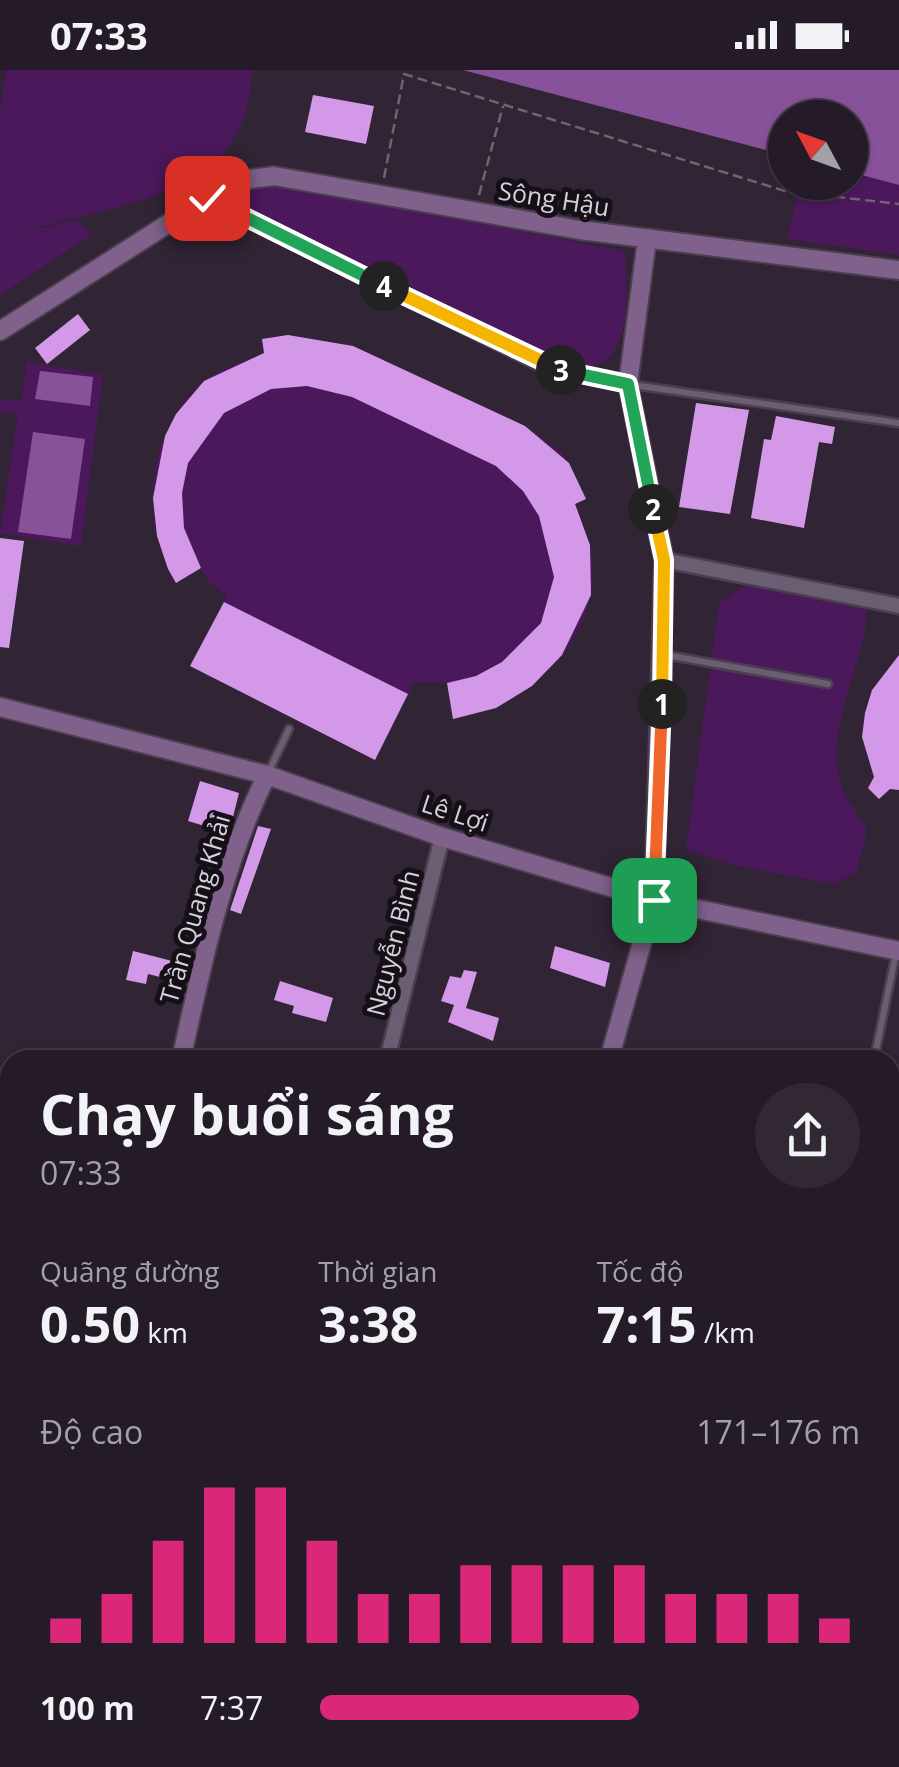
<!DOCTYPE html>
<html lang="vi">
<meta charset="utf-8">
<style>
:root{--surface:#251b28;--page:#312834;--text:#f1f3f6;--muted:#a3a1a8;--line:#423945;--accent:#db2777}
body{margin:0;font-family:"Open Sans",sans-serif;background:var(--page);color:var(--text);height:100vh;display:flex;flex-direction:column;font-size:38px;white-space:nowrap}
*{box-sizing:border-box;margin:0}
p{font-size:32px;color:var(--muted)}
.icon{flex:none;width:55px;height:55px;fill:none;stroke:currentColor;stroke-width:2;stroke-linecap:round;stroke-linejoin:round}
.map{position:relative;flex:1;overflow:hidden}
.side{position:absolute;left:0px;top:980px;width:900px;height:718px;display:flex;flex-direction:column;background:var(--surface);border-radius:30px 30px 0 0;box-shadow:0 2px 8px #0004,0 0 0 2px var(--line)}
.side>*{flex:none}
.needle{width:65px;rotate:311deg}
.buttons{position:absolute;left:768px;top:30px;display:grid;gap:20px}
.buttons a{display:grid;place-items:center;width:100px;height:100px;border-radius:50%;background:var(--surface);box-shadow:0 2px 8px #0004,0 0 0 2px var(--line);font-size:50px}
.pin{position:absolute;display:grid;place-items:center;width:85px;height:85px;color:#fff;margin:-42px;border-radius:20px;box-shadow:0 5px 15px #0006}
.km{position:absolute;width:50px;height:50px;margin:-25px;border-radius:50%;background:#222;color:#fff;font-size:28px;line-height:50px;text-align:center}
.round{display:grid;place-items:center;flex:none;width:105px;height:105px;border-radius:52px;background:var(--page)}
.overview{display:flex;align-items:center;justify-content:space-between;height:170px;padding:0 40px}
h1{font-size:55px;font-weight:700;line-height:75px}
.stats{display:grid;grid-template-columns:repeat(3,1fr);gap:15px;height:170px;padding:10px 40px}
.stats div{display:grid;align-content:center}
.stats b{font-size:50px;font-weight:700}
.stats small{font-size:28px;font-weight:400}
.stats p{font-size:28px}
.chart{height:280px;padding:20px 40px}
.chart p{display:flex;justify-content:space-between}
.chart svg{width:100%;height:180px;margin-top:10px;stroke:var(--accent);stroke-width:6}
ul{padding:0 40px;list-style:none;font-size:32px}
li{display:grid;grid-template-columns:160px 120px 1fr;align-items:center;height:75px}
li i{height:25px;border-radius:12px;background:var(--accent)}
.status{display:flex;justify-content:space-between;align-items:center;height:70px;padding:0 50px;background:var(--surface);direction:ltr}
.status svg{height:28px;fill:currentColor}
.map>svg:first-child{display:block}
.green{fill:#4b185c}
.water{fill:#88529b}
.building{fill:#d399e8}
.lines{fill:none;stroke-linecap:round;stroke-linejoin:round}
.lane-casing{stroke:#4a3f4e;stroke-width:11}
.street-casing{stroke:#4a3f4e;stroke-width:19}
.secondary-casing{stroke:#4a3f4e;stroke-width:22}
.path{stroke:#706473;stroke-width:2.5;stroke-dasharray:10 5;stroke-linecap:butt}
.lane{stroke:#6c5e72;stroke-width:6}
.street{stroke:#6c5e72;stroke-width:14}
.secondary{stroke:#80618b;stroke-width:18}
.split-1-casing{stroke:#fff;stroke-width:20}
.split-2-casing{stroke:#fff;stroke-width:20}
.split-3-casing{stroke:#fff;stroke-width:20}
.split-4-casing{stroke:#fff;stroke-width:20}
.split-5-casing{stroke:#fff;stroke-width:20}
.split-1{stroke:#f0652b;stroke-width:12}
.split-2{stroke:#f5b400;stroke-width:12}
.split-3{stroke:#22a559;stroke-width:12}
.split-4{stroke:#f5b400;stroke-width:12}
.split-5{stroke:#22a559;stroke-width:12}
.labels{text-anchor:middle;stroke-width:10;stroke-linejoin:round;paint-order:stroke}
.street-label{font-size:25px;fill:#d7cfda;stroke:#151018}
</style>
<div class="status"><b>07:33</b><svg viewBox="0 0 49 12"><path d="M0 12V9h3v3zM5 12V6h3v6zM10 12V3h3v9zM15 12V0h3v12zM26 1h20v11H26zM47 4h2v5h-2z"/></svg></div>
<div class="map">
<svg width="899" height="1697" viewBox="0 0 899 1697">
<rect width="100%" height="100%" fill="#312435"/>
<path class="green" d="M6,0H252C249,131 121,130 25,162L77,150L91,165L0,225V41Z
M850,102L899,115V185L787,169L800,113L850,112Z
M275,114L624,181C628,209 632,282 599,294C553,313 286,162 229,134L243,122Z
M288,265L353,276L525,356L562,383L586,429L576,435C584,457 593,479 593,503C591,578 523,638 453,649L447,613L414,612L375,690L190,596L227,526L209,512L201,498L176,513C139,452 146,363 202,314C219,299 243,292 264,283L262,269Z
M27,292L103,305L81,476L0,463L18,344L0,342V329L21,331Z
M745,515L867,540C865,598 820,662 843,719C849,733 860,747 867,760L856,803L833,814L733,795L686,779L719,533Z"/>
<path class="water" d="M463,0H899V115L850,102V48H785V85Z
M40,301L93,307L90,336L35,329Z
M33,362L85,369L71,469L18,462Z"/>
<path class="building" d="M313,25L374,36L366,74L305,62Z
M78,244L90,260L47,294L35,278Z
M288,265L353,276L525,356L569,393L586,429L575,434L590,475L591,525L562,585L532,616L496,638L453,649L447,613L476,606L502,592L541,553L554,507L539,446L523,421L496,396L352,327L307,316L271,319L224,343L188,393L182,423L184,458L201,498L176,513L168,499L157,466L153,428L165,366L176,344L204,311L264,283L262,269Z
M696,333L749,340L730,444L679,437Z
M776,346L835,357L832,374L819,372L804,458L751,448L764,369L771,370Z
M0,468L24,471L9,578L0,577Z
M224,532L408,624L375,690L190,596Z
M899,585V720L890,719L879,729L868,718L874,707L862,667L865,643L872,620Z
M200,711L239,723L232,751L217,747L208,757L188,751Z
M258,756L271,759L241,844L230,840Z
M555,876L610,893L605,917L550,898Z
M133,881L184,894L180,912L148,904L146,914L126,910Z
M464,900L477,902L466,938L499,948L493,971L448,952L454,935L441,931L450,906L461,908Z
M280,911L333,928L326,952L292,943L294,936L274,930Z"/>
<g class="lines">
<g class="lane-casing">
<path id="lane" d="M633,315L899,353
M666,585L828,614
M268,703L289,659
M290,990L291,985
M874,990L896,883
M890,1044L899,1046
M890,1190L899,1189"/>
</g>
<g class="street-casing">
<path id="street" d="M207,128L552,299L628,314
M664,490L899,536
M387,990L442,767
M0,1207L10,1160
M0,1221L10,1222
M0,1382L10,1383
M890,1475L899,1476
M890,1574L899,1575
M890,1682L899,1683
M232,1697L233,1690
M716,1697V1688"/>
</g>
<g class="secondary-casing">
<path id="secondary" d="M0,261L235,111L274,106L580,160L899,200
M0,637L267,705L442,767L654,830L899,881
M181,990C202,894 223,793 267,705
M609,990L654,830L664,490L628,314L647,169
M108,1697V1688
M447,1697L448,1688"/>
</g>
<path class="path" d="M384,108L404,4L785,121L899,134
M479,125L503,36"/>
<use href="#lane" class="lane"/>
<use href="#street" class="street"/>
<use href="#secondary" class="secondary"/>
</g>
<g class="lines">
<g class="split-1-casing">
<path id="split-1" d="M654,830L662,634"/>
</g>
<g class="split-2-casing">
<path id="split-2" d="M653,439L664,490L662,634"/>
</g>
<g class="split-3-casing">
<path id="split-3" d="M561,300L628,314L653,439"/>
</g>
<g class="split-4-casing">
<path id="split-4" d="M384,216L561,300"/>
</g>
<g class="split-5-casing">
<path id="split-5" d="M207,128L384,216"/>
</g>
<use href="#split-1" class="split-1"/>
<use href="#split-2" class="split-2"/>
<use href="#split-3" class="split-3"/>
<use href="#split-4" class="split-4"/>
<use href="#split-5" class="split-5"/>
</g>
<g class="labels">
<g class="street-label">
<text transform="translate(554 129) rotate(9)" y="9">Sông Hậu</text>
<text transform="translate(455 743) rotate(18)" y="9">Lê Lợi</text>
<text transform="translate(195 839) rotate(-74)" y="9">Trần Quang Khải</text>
<text transform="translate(393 873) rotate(-76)" y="9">Nguyễn Bình</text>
</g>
</g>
</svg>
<div class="buttons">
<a><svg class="needle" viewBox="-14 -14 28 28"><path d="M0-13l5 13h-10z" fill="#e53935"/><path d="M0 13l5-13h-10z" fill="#a3a1a8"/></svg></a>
</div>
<div class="pin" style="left:654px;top:830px;background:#1e9e55"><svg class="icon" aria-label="arrive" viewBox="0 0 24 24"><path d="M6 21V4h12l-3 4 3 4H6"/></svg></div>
<div class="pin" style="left:207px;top:128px;background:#d93025"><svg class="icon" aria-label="check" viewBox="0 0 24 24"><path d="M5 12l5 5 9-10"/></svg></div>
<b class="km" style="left:662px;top:634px">1</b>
<b class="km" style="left:653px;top:439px">2</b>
<b class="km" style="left:561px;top:300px">3</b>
<b class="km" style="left:384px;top:216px">4</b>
<section class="side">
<div class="overview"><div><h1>Chạy buổi sáng</h1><p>07:33</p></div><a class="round"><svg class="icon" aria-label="share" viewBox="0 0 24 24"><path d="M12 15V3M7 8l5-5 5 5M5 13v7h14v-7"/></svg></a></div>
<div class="stats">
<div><p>Quãng đường</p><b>0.50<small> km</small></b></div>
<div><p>Thời gian</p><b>3:38</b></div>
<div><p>Tốc độ</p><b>7:15<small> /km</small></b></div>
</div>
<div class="chart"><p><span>Độ cao</span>171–176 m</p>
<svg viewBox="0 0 160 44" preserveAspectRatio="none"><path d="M5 44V38M15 44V32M25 44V19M35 44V6M45 44V6M55 44V19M65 44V32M75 44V32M85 44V25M95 44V25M105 44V25M115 44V25M125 44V32M135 44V32M145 44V32M155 44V38"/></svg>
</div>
<ul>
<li><b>100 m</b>7:37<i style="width:59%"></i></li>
</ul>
</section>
</div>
